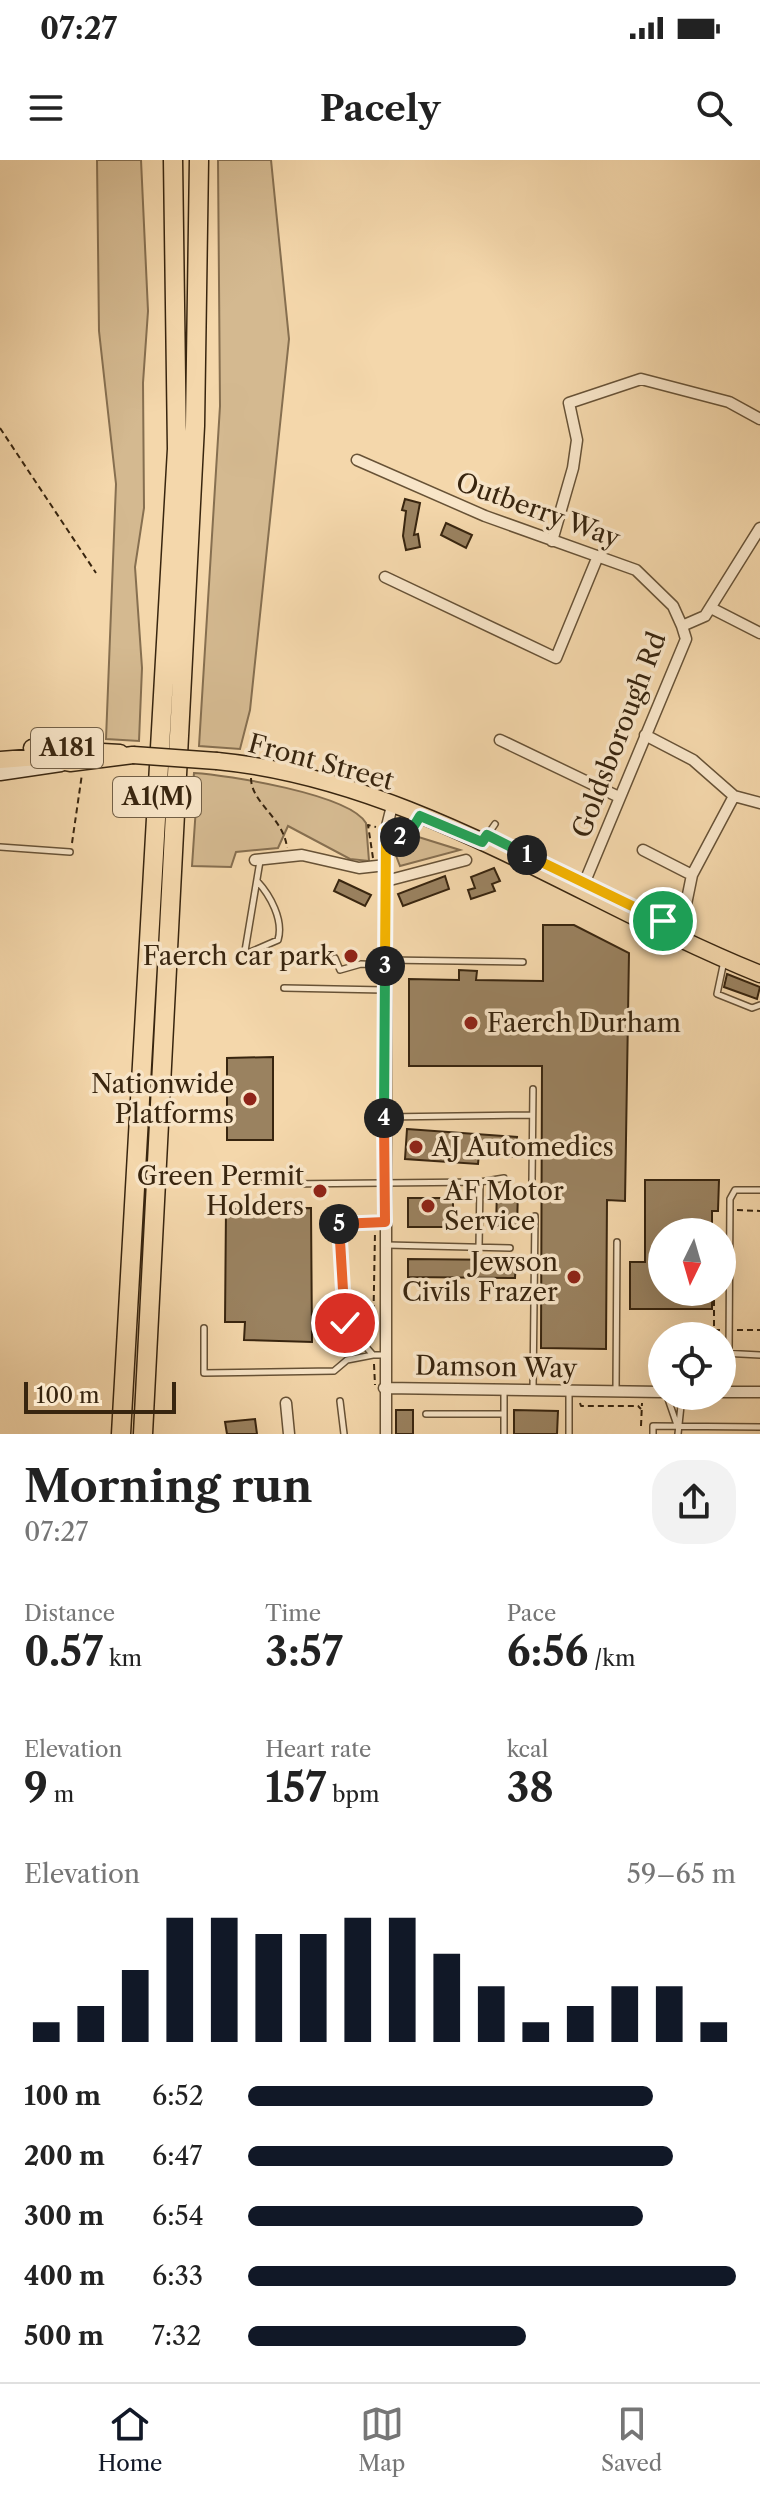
<!DOCTYPE html>
<meta charset="utf-8">
<style>
:root{--surface:#fff;--page:#f2f2f2;--text:#222;--muted:#767676;--line:#e0e0e0;--accent:#111827}
body{margin:0;font-family:"Libre Caslon Text",serif;background:var(--page);color:var(--text);height:100vh;display:flex;flex-direction:column;font-size:30px;white-space:nowrap}
*{box-sizing:border-box;margin:0}
p{font-size:26px;color:var(--muted)}
.icon{flex:none;width:44px;height:44px;fill:none;stroke:currentColor;stroke-width:2;stroke-linecap:round;stroke-linejoin:round}
.map{position:relative;height:1274px;overflow:hidden}
.side{display:flex;flex-direction:column;background:var(--surface);flex:1}
.side>*{flex:none}
.needle{width:52px;rotate:185deg}
.fabs{position:absolute;left:648px;top:1058px;display:grid;gap:16px}
.fabs a{display:grid;place-items:center;width:88px;height:88px;border-radius:50%;background:var(--surface);box-shadow:0 8px 32px #0002;font-size:40px}
.scale{position:absolute;left:24px;bottom:20px;width:152px;box-sizing:border-box;padding-left:8px;border:4px solid #38250f;border-top:0;font-size:22px;line-height:28px;white-space:nowrap;color:#38250f;-webkit-text-stroke:6px #f8e5c8;paint-order:stroke}
.pin{position:absolute;display:grid;place-items:center;width:68px;height:68px;color:#fff;margin:-34px;border:4px solid #fff;border-radius:50%;box-shadow:0 2px 8px #0007}
.km{position:absolute;width:40px;height:40px;margin:-20px;border-radius:50%;background:#222;color:#fff;font-size:22px;line-height:40px;text-align:center}
.round{display:grid;place-items:center;flex:none;width:84px;height:84px;border-radius:32px;background:var(--page)}
.summary{display:flex;align-items:center;justify-content:space-between;height:136px;padding:0 24px}
h1{font-size:44px;font-weight:800;line-height:60px}
.metrics{display:grid;grid-template-columns:repeat(3,1fr);gap:12px;height:136px;padding:8px 24px}
.metrics div{display:grid;align-content:center}
.metrics b{font-size:40px;font-weight:800}
.metrics small{font-size:22px;font-weight:400}
.metrics p{font-size:22px}
.chart{height:224px;padding:16px 24px}
.chart p{display:flex;justify-content:space-between}
.chart svg{width:100%;height:144px;margin-top:8px;stroke:var(--accent);stroke-width:6}
ul{padding:0 24px;list-style:none;font-size:26px}
li{display:grid;grid-template-columns:128px 96px 1fr;align-items:center;height:60px}
li i{height:20px;border-radius:10px;background:var(--accent)}
.status{display:flex;justify-content:space-between;align-items:center;height:56px;padding:0 40px;background:var(--surface);direction:ltr}
.status svg{height:22px;fill:currentColor}
header{display:flex;justify-content:space-between;align-items:center;height:104px;padding:0 24px;background:var(--surface);font-size:36px;font-weight:800}
.tab-bar{display:flex;justify-content:space-around;align-items:center;height:112px;border-top:2px solid var(--line);background:var(--surface);font-size:22px;color:var(--muted)}
.tab-bar a{display:grid;justify-items:center;gap:4px}
.tab-bar .selected{color:var(--accent)}
.map>svg:first-child{display:block}
.green{fill:#d4b990;stroke:#866f50;stroke-width:2}
.building{fill:#9a8260;stroke:#38250f;stroke-width:2}
.lines{fill:none;stroke-linecap:round;stroke-linejoin:round}
.service-casing{stroke:#675236;stroke-width:8}
.minor-casing{stroke:#675236;stroke-width:13}
.secondary-casing{stroke:#38250f;stroke-width:17}
.primary-casing{stroke:#38250f;stroke-width:19}
.motorway-casing{stroke:#38250f;stroke-width:21}
.path{stroke:#38250f;stroke-width:2;stroke-dasharray:6 4;stroke-linecap:butt}
.service{stroke:#f8e5c8;stroke-width:5}
.minor{stroke:#f8e5c8;stroke-width:10}
.secondary{stroke:#f8e5c8;stroke-width:14}
.primary{stroke:#f4d7ab;stroke-width:16}
.motorway{stroke:#f4d7ab;stroke-width:18}
.primary-bridge-casing{stroke:#38250f;stroke-width:19;stroke-linecap:butt}
.primary-bridge{stroke:#f4d7ab;stroke-width:16}
.split-1-casing{stroke:#fff;stroke-width:16}
.split-2-casing{stroke:#fff;stroke-width:16}
.split-3-casing{stroke:#fff;stroke-width:16}
.split-4-casing{stroke:#fff;stroke-width:16}
.split-5-casing{stroke:#fff;stroke-width:16}
.split-6-casing{stroke:#fff;stroke-width:16}
.split-1{stroke:#f5b400;stroke-width:10}
.split-2{stroke:#22a559;stroke-width:10}
.split-3{stroke:#f5b400;stroke-width:10}
.split-4{stroke:#22a559;stroke-width:10}
.split-5{stroke:#f0652b;stroke-width:10}
.split-6{stroke:#f0652b;stroke-width:10}
.poi-dot{fill:#8f2418;stroke:#f8e5c8;stroke-width:3}
.labels{text-anchor:middle;stroke-width:7;stroke-linejoin:round;paint-order:stroke}
.shield{fill:#f8e5c8;stroke:#725f46;stroke-width:2}
.shield-label{font-size:24px;font-weight:bold;fill:#38250f}
.street-label{font-size:26px;fill:#38250f;stroke:#f8e5c8}
.poi-label{font-size:26px;fill:#38250f;stroke:#f8e5c8;text-anchor:end}
</style>
<div class="status"><b>07:27</b><svg viewBox="0 0 49 12"><path d="M0 12V9h3v3zM5 12V6h3v6zM10 12V3h3v9zM15 12V0h3v12zM26 1h20v11H26zM47 4h2v5h-2z"/></svg></div>
<header><svg class="icon" aria-label="menu" viewBox="0 0 24 24"><path d="M4 6h16M4 12h16M4 18h16"/></svg>Pacely<svg class="icon" aria-label="search" viewBox="0 0 24 24"><circle cx="10" cy="10" r="6"/><path d="M15 15l6 6"/></svg></header>
<div class="map">
<svg width="760" height="1274" viewBox="0 0 760 1274">
<rect width="100%" height="100%" fill="#f4d7ab"/>
<filter id="stains"><feTurbulence type="fractalNoise" baseFrequency=".0025" numOctaves="4"/><feColorMatrix values="0 0 0 0 .2 0 0 0 0 .09 0 0 0 0 .02 0 0 0 .5 -.17"/></filter>
<radialGradient id="worn" r=".72"><stop offset=".6" stop-color="#630" stop-opacity="0"/><stop offset="1" stop-color="#630" stop-opacity=".3"/></radialGradient>
<path class="green" d="M97,0H141L148,151L143,223L144,348L135,407L142,508L139,581L106,579L116,324L99,171Z
M218,0H271L289,179L250,550L240,589L199,586L220,246Z
M194,613C227,615 349,634 366,663L369,701L350,699L288,666L278,688L236,692L231,707L192,706L196,647L192,638Z
M412,675L460,690L400,706L395,693L398,683Z"/>
<path class="building" d="M405,339L420,343L414,375L418,374L420,387L406,390L403,376L406,351L402,350Z
M446,363L472,375L466,388L441,375Z
M494,708L500,721L492,724L495,731L471,739L468,730L475,728L471,717Z
M445,716L449,729L403,746L398,734Z
M339,720L371,735L365,746L334,731Z
M543,765H574L629,793L625,1041L607,1040L606,1189L541,1188L542,906H409V819L459,820V810L477,811L476,820L543,821Z
M727,814L760,827L757,839L724,827Z
M273,897V980H227V898Z
M407,969L517,977L515,997L479,994L478,1004L405,999Z
M645,1020H719L718,1051H712V1072H662V1132H712V1149H630V1102H645Z
M497,1031H518L517,1066H496Z
M408,1038H453V1067H408Z
M311,1048L312,1182L244,1180L245,1162H225L226,1049Z
M408,1099L516,1100L515,1118L408,1117Z
M396,1250H413V1274H396Z
M514,1250L558,1251L557,1274H514Z
M255,1259L257,1274H227L225,1262Z"/>
<g class="lines">
<g class="service-casing">
<path id="service" d="M484,680L495,664
M0,687L70,692
M257,721C270,735 284,760 278,780L248,793L245,791L260,701
M335,798L340,810L361,804L385,805
M386,800L523,802
M724,801L717,834L752,848L760,845
M284,828L384,830
M385,957L532,955
M262,1017H280L286,1024L480,1022L504,1018
M532,1021L533,929
M387,1085L510,1088
M479,1087L480,1022
M204,1168V1213L334,1211L347,1200L373,1195
M722,1193L760,1195
M729,1193L730,1039L735,1030H760
M384,1195H373L345,1163L339,1063L385,1062
M533,1229L535,1056
M616,1230L617,1082
M667,1236L677,1265
M340,1241L344,1274
M426,1254H504
M504,1274V1230
M569,1274V1232
M653,1274V1266L760,1267
M678,1274L682,1236"/>
</g>
<g class="minor-casing">
<path id="minor" d="M357,300L485,356L636,410L673,446L682,466
M552,381L573,308L577,280L569,243L641,219L729,242L760,259
M385,417L556,498L598,396
M711,448L760,473
M645,575L693,600L734,636L760,643
M500,580L619,637
M643,690L692,715L734,636
M255,700L302,695L359,708L386,705
M386,721L466,700
M581,731L686,479L682,466L705,456L760,368
M684,754L692,715
M384,1228L662,1232
M722,1232H760
M286,1243L289,1274
M386,1274V670L392,646"/>
</g>
<g class="secondary-casing">
<path id="secondary" d="M0,613L61,604"/>
</g>
<g class="primary-casing">
<path id="primary" d="M32,588L120,593
M0,600L39,597L70,603L133,595
M217,601C413,620 581,742 760,814"/>
</g>
<g class="motorway-casing">
<path id="motorway" d="M121,1274L177,289L173,0
M143,1274L195,266L199,0"/>
</g>
<path class="path" d="M0,268L96,413
M251,618C251,643 284,658 287,688
M397,675L402,678L413,667
M72,683L82,614
M373,698L368,665L376,667
M737,1050L760,1051
M714,1170H723
M737,1170H760
M714,1176V1132
M373,1181L375,1072
M374,1204L375,1225
M580,1243L581,1246H638L641,1249
M641,1266L642,1243"/>
<use href="#service" class="service"/>
<use href="#minor" class="minor"/>
<use href="#secondary" class="secondary"/>
<use href="#primary" class="primary"/>
<use href="#motorway" class="motorway"/>
<g class="primary-bridge-casing">
<path id="primary-bridge" d="M133,595L217,601"/>
</g>
<use href="#primary-bridge" class="primary-bridge"/>
</g>
<g class="lines">
<g class="split-1-casing">
<path id="split-1" d="M527,695L663,761"/>
</g>
<g class="split-2-casing">
<path id="split-2" d="M400,677L411,671L420,656L482,682L487,675L527,695"/>
</g>
<g class="split-3-casing">
<path id="split-3" d="M385,806L386,670L400,677"/>
</g>
<g class="split-4-casing">
<path id="split-4" d="M384,958L385,806"/>
</g>
<g class="split-5-casing">
<path id="split-5" d="M339,1064L385,1062L384,958"/>
</g>
<g class="split-6-casing">
<path id="split-6" d="M339,1064L345,1163"/>
</g>
<use href="#split-1" class="split-1"/>
<use href="#split-2" class="split-2"/>
<use href="#split-3" class="split-3"/>
<use href="#split-4" class="split-4"/>
<use href="#split-5" class="split-5"/>
<use href="#split-6" class="split-6"/>
</g>
<g class="poi-dot">
<circle cx="351" cy="796" r="8"/>
<circle cx="471" cy="863" r="8"/>
<circle cx="250" cy="939" r="8"/>
<circle cx="416" cy="987" r="8"/>
<circle cx="320" cy="1031" r="8"/>
<circle cx="428" cy="1046" r="8"/>
<circle cx="574" cy="1117" r="8"/>
</g>
<g class="labels">
<g class="shield">
<rect x="31" y="568" width="72" height="40" rx="6"/>
<rect x="113" y="617" width="88" height="40" rx="6"/>
</g>
<g class="shield-label">
<text x="67" y="596">A181</text>
<text x="157" y="645">A1(M)</text>
</g>
<g class="street-label">
<text transform="translate(538 350) rotate(20)" y="9">Outberry Way</text>
<text transform="translate(619 575) rotate(-69)" y="9">Goldsborough Rd</text>
<text transform="translate(321 602) rotate(15)" y="9">Front Street</text>
<text transform="translate(496 1207) rotate(1)" y="9">Damson Way</text>
</g>
<g class="poi-label">
<text x="335" y="805">Faerch car park</text>
<text x="487" y="872" text-anchor="start">Faerch Durham</text>
<text x="234" y="933">Nationwide<tspan x="234" dy="30">Platforms</tspan></text>
<text x="432" y="996" text-anchor="start">AJ Automedics</text>
<text x="304" y="1025">Green Permit<tspan x="304" dy="30">Holders</tspan></text>
<text x="444" y="1040" text-anchor="start">AF Motor<tspan x="444" dy="30">Service</tspan></text>
<text x="558" y="1111">Jewson<tspan x="558" dy="30">Civils Frazer</tspan></text>
</g>
</g>
<rect width="100%" height="100%" filter="url(#stains)"/>
<rect width="100%" height="100%" fill="url(#worn)"/>
</svg>
<div class="fabs">
<a><svg class="needle" viewBox="-14 -14 28 28"><path d="M0-13l5 13h-10z" fill="#e53935"/><path d="M0 13l5-13h-10z" fill="#767676"/></svg></a>
<a><svg class="icon" aria-label="locate" viewBox="0 0 24 24"><circle cx="12" cy="12" r="6"/><path d="M12 2v4M12 18v4M2 12h4M18 12h4"/></svg></a>
</div>
<div class="scale">100 m</div>
<div class="pin" style="left:663px;top:761px;background:#1e9e55"><svg class="icon" aria-label="arrive" viewBox="0 0 24 24"><path d="M6 21V4h12l-3 4 3 4H6"/></svg></div>
<div class="pin" style="left:345px;top:1163px;background:#d93025"><svg class="icon" aria-label="check" viewBox="0 0 24 24"><path d="M5 12l5 5 9-10"/></svg></div>
<b class="km" style="left:527px;top:695px">1</b>
<b class="km" style="left:400px;top:677px">2</b>
<b class="km" style="left:385px;top:806px">3</b>
<b class="km" style="left:384px;top:958px">4</b>
<b class="km" style="left:339px;top:1064px">5</b>
</div>
<section class="side">
<div class="summary"><div><h1>Morning run</h1><p>07:27</p></div><a class="round"><svg class="icon" aria-label="share" viewBox="0 0 24 24"><path d="M12 15V3M7 8l5-5 5 5M5 13v7h14v-7"/></svg></a></div>
<div class="metrics">
<div><p>Distance</p><b>0.57<small> km</small></b></div>
<div><p>Time</p><b>3:57</b></div>
<div><p>Pace</p><b>6:56<small> /km</small></b></div>
</div>
<div class="metrics">
<div><p>Elevation</p><b>9<small> m</small></b></div>
<div><p>Heart rate</p><b>157<small> bpm</small></b></div>
<div><p>kcal</p><b>38</b></div>
</div>
<div class="chart"><p><span>Elevation</span>59–65 m</p>
<svg viewBox="0 0 160 44" preserveAspectRatio="none"><path d="M5 44V38M15 44V33M25 44V22M35 44V6M45 44V6M55 44V11M65 44V11M75 44V6M85 44V6M95 44V17M105 44V27M115 44V38M125 44V33M135 44V27M145 44V27M155 44V38"/></svg>
</div>
<ul>
<li><b>100 m</b>6:52<i style="width:83%"></i></li>
<li><b>200 m</b>6:47<i style="width:87%"></i></li>
<li><b>300 m</b>6:54<i style="width:81%"></i></li>
<li><b>400 m</b>6:33<i style="width:100%"></i></li>
<li><b>500 m</b>7:32<i style="width:57%"></i></li>
</ul>
</section>
<nav class="tab-bar">
<a class="selected"><svg class="icon" aria-label="home" viewBox="0 0 24 24"><path d="M3 11l9-7 9 7M6 9v11h12V9"/></svg>Home</a>
<a><svg class="icon" aria-label="map" viewBox="0 0 24 24"><path d="M3 6l6-2 6 2 6-2v14l-6 2-6-2-6 2zM9 4v14M15 6v14"/></svg>Map</a>
<a><svg class="icon" aria-label="saved" viewBox="0 0 24 24"><path d="M7 4h10v16l-5-4-5 4z"/></svg>Saved</a>
</nav>
